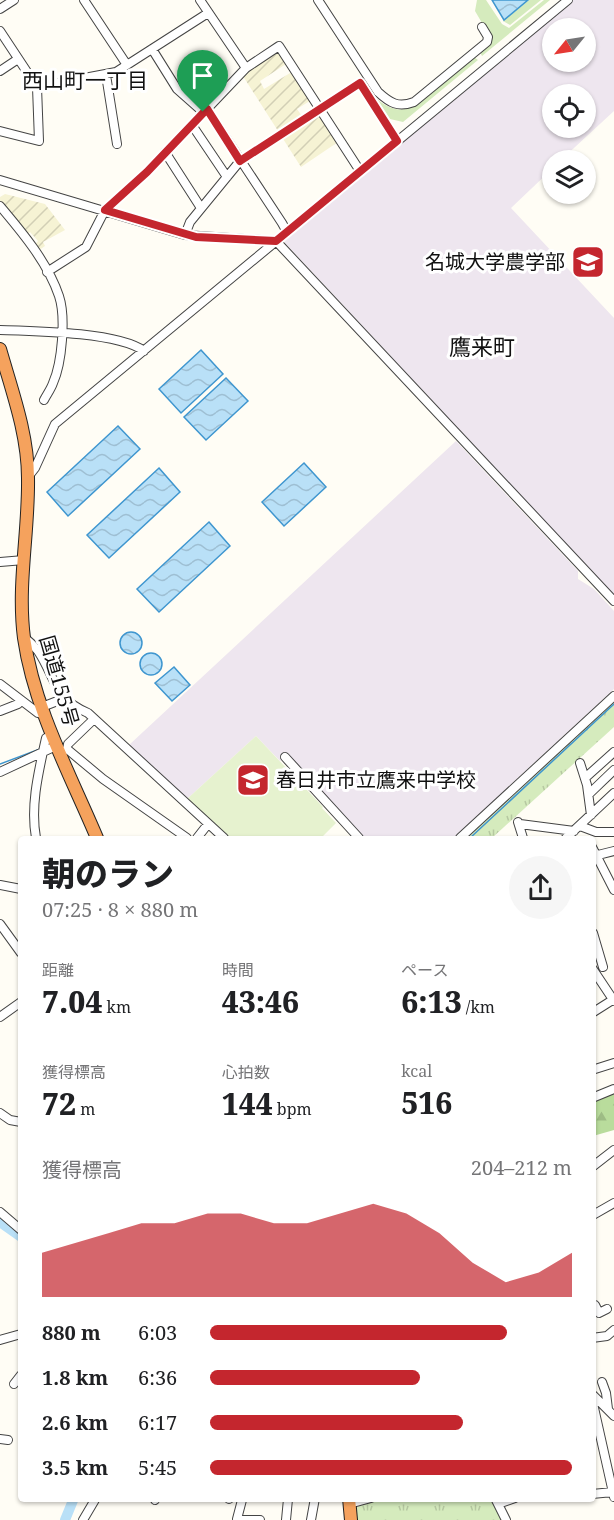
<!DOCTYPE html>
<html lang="ja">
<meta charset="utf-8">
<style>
:root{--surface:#fff;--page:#f6f6f6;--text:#202124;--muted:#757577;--accent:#c4262e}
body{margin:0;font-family:"Noto Serif","Noto Sans JP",serif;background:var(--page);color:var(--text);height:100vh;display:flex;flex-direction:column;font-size:22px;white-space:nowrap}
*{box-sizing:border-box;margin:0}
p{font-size:20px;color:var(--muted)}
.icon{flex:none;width:33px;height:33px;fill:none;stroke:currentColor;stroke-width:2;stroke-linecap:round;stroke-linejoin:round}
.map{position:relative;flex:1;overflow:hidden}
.panel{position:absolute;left:18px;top:836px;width:578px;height:666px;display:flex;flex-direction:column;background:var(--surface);border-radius:6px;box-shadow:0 2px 4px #0004}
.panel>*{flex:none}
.needle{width:39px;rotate:240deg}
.controls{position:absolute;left:542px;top:18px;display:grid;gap:12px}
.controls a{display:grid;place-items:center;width:54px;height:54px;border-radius:50%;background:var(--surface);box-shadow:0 2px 4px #0004;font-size:30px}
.pin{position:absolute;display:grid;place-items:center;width:51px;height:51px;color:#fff;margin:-62px -26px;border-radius:50% 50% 50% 0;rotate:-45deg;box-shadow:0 0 6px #0007}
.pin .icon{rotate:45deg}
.round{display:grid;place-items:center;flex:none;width:63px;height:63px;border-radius:32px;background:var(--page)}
.head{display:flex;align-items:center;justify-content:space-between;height:102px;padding:0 24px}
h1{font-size:33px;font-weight:800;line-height:45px}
.figures{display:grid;grid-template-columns:repeat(3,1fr);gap:9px;height:102px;padding:6px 24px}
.figures div{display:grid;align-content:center}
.figures b{font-size:30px;font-weight:800}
.figures small{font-size:16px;font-weight:400}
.figures p{font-size:16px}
.chart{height:168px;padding:12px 24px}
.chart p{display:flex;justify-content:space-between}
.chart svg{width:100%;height:108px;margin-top:6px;fill:var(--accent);opacity:.7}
ul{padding:0 24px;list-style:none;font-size:20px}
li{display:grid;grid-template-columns:96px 72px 1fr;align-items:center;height:45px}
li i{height:15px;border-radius:8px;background:var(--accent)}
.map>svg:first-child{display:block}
.industrial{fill:#eee6ef;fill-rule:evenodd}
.farmland{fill:url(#farmland-furrows)}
.forest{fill:url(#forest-firs)}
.park{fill:url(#park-tufts)}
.garden{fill:#d5ebbd}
.pitch{fill:#e6f2cf}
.water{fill:url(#water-waves);stroke:#3f96cf;stroke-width:1.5}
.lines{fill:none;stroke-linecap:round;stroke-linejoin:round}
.stream{stroke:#3f96cf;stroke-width:1.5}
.river{stroke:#b9e0f7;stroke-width:10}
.minor-casing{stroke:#444;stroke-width:10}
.highway-casing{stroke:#222;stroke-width:14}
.minor{stroke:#fff;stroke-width:8}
.highway{stroke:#f5a25d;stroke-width:12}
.route-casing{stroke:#fff;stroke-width:12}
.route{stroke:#c4262e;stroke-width:8}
.labels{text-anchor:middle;stroke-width:6;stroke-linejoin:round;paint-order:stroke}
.poi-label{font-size:20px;fill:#111;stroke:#fff;text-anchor:end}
.street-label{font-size:20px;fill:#111;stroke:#fff}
.neighbourhood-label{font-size:21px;fill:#111;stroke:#fff}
.quarter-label{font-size:22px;fill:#111;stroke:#fff}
</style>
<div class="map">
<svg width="614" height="1520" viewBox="0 0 614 1520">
<defs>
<pattern id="farmland-furrows" width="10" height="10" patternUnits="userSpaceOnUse" patternTransform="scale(1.5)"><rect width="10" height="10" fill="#f6f3d4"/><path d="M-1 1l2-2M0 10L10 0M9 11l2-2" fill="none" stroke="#d2cfb5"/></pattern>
<pattern id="forest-firs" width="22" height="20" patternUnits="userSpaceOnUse" patternTransform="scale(1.5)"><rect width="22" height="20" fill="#b9dc9c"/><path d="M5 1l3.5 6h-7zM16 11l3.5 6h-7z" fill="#9ebc85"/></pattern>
<pattern id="park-tufts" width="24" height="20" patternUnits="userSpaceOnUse" patternTransform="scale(1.5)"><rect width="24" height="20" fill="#d5ebbd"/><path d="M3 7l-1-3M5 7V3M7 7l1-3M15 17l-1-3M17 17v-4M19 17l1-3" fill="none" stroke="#b6c8a1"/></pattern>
<pattern id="water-waves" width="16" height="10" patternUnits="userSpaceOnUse" patternTransform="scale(1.5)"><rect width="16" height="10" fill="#b9e0f7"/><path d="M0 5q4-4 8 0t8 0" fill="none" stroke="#9ebfd3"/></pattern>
</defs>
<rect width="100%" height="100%" fill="#fffdf5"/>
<path class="industrial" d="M573,0H614V111L561,160H552V169L511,208L614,318V595L285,243V238ZM552,28H585V62H552ZM552,94H585V128H552Z
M456,441L578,571V579L594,589L614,611V689L453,838H365L287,754L280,761L256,736L187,799L129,745Z"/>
<path class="farmland" d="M279,46L289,62L260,81L264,89L295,70L313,99L297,109L304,119L320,109L341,140L301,167L241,73Z
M5,194L45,204L65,230L43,242L45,246L35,253L32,248L38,241L30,232L24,237L0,206V197Z"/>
<path class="forest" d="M614,1091V1130L593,1136L592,1100Z"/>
<path class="park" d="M614,700V727L492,838H465Z
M382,1499H494L504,1520H357L356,1507Z"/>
<path class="garden" d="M477,0H486L502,24L509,28L544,0H550L482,56L480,52L492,40L475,11Z
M529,0H541L510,25L503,21Z
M474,57L478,60L403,122L390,119L375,97C388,110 403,114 419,103Z"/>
<path class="pitch" d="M256,736L323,807L322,808L336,823L321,838H231L187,799Z"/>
<path class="water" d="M492,0H528L504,20Z
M201,350L223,374L181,413L159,389Z
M226,378L248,401L206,440L184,417Z
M118,426L140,449L68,516L47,492Z
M304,463L326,487L284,526L262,502Z
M159,468L180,492L109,558L87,535Z
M209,522L230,546L159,612L137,589Z
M120 643a11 11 0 1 1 22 0a11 11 0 1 1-22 0Z
M140 664a11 11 0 1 1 22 0a11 11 0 1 1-22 0Z
M174,667L190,685L172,701L155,683Z"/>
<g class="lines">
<path class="stream" d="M0,764L40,749
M470,838L614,704"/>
<path class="river" d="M0,1222L21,1237
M65,1520L74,1498"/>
<g class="minor-casing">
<path id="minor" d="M84,0L127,65
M200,0L246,68
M318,0L378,92C390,103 398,108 414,102L487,42L488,37L482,27
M0,9L14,0
M0,31L37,87L39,141L0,131
M152,49L177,89L203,112
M0,71L18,59
M106,75L117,144
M37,87L116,72L208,13
M207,109L282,223L287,232
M192,125L227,177
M165,152L201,208
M0,180L185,235L276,241L614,601
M0,206C22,232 48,263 59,296C66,317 62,363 53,383C51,389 47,394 44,400
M185,235L190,222L240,161L360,83L397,141
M47,272L86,247L105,210L147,172L246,68L279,46L360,171
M0,330C34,331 118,332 144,351
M28,477L35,468L55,424L568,0
M0,562L24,560
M24,637C29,641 34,646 38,651C56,678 53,698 88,713L224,838
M0,684L38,713L45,715
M42,707L65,698
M0,711L18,704L21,700
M67,749L68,744L94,719
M61,752L67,749L103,779L187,838
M285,757L359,838
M580,763L587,785L591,815
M0,772L58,745
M585,778L614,752
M589,794L614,770
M518,822L523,838
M520,824L574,831
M580,826L596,832H614
M36,838C30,805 39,770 46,738L53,734
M197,838L208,824
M460,838L614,696
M566,838L614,793
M592,847L614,890
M598,855L614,851
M0,885L21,889
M0,924L21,953
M593,933L603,967
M592,968L614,1001
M592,1013L614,999
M0,1017L21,1002
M592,1070L614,1063
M592,1098L614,1089
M0,1113L10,1120L21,1122
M592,1167L614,1150
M0,1212L21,1230
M593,1215L614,1203
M592,1305H595L599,1313L607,1309
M592,1338L607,1336L614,1330
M0,1340L21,1334
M602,1382L606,1393L608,1409
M14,1384L21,1375
M592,1394L614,1416
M592,1399L614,1497
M0,1439L8,1440
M592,1494L613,1492
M154,1498L155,1500
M495,1498L506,1520
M229,1499V1498
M349,1504L371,1498
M498,1504L515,1498
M237,1519L242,1500
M83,1520L96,1498
M237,1520H260
M286,1520L288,1499
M311,1520L315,1498"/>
</g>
<g class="highway-casing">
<path id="highway" d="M0,349C12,391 28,434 28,478C29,531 17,585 24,638C34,708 70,774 97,838
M349,1498L351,1520"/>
</g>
<use href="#minor" class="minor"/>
<use href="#highway" class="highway"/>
</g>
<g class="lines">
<g class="route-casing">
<path id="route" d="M360,83L397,141L276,241L196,237L105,210L147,172L207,109L240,161Z"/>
</g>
<use href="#route" class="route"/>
</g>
<defs>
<g id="university-square" transform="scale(1.725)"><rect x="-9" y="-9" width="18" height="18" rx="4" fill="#c4262e" stroke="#fff"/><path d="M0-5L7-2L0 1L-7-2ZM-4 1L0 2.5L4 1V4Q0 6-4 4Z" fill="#fff"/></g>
<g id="school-square" transform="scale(1.725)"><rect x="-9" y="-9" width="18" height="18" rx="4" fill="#c4262e" stroke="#fff"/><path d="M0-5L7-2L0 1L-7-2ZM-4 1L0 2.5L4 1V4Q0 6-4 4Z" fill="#fff"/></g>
</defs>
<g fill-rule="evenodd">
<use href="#university-square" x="588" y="262"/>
<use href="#school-square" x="253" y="780"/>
</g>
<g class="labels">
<g class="poi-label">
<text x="565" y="269">名城大学農学部</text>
<text x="276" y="787" text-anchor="start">春日井市立鷹来中学校</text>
</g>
<g class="street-label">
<text transform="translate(59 681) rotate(74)" y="7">国道155号</text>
</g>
<g class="neighbourhood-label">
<text x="85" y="88">西山町一丁目</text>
</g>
<g class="quarter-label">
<text x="482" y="355">鷹来町</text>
</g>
</g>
</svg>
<div class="controls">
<a><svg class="needle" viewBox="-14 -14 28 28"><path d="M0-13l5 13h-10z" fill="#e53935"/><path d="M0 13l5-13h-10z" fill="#757577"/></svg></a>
<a><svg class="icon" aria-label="locate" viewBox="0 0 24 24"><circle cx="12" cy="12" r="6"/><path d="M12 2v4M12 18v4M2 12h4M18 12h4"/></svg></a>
<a><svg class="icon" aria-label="layers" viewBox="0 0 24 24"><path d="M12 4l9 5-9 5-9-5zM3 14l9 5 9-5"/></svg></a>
</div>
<div class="pin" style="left:203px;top:112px;background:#1e9e55"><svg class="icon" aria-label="arrive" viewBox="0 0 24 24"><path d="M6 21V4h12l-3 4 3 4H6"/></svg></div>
<section class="panel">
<div class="head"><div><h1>朝のラン</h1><p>07:25 · 8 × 880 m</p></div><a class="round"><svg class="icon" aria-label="share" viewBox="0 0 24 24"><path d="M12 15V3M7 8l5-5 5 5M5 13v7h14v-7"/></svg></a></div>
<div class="figures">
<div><p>距離</p><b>7.04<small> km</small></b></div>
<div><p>時間</p><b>43:46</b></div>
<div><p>ペース</p><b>6:13<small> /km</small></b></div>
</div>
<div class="figures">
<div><p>獲得標高</p><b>72<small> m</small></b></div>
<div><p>心拍数</p><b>144<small> bpm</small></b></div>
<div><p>kcal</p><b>516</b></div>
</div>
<div class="chart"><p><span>獲得標高</span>204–212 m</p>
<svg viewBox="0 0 160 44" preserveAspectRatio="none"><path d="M0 44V26L10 22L20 18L30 14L40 14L50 10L60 10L70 14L80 14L90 10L100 6L110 10L120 18L130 30L140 38L150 34L160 26V44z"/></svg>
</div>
<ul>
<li><b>880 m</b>6:03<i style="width:82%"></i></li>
<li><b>1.8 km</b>6:36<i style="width:58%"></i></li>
<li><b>2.6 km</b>6:17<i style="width:70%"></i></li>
<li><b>3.5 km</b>5:45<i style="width:100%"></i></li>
</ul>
</section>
</div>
